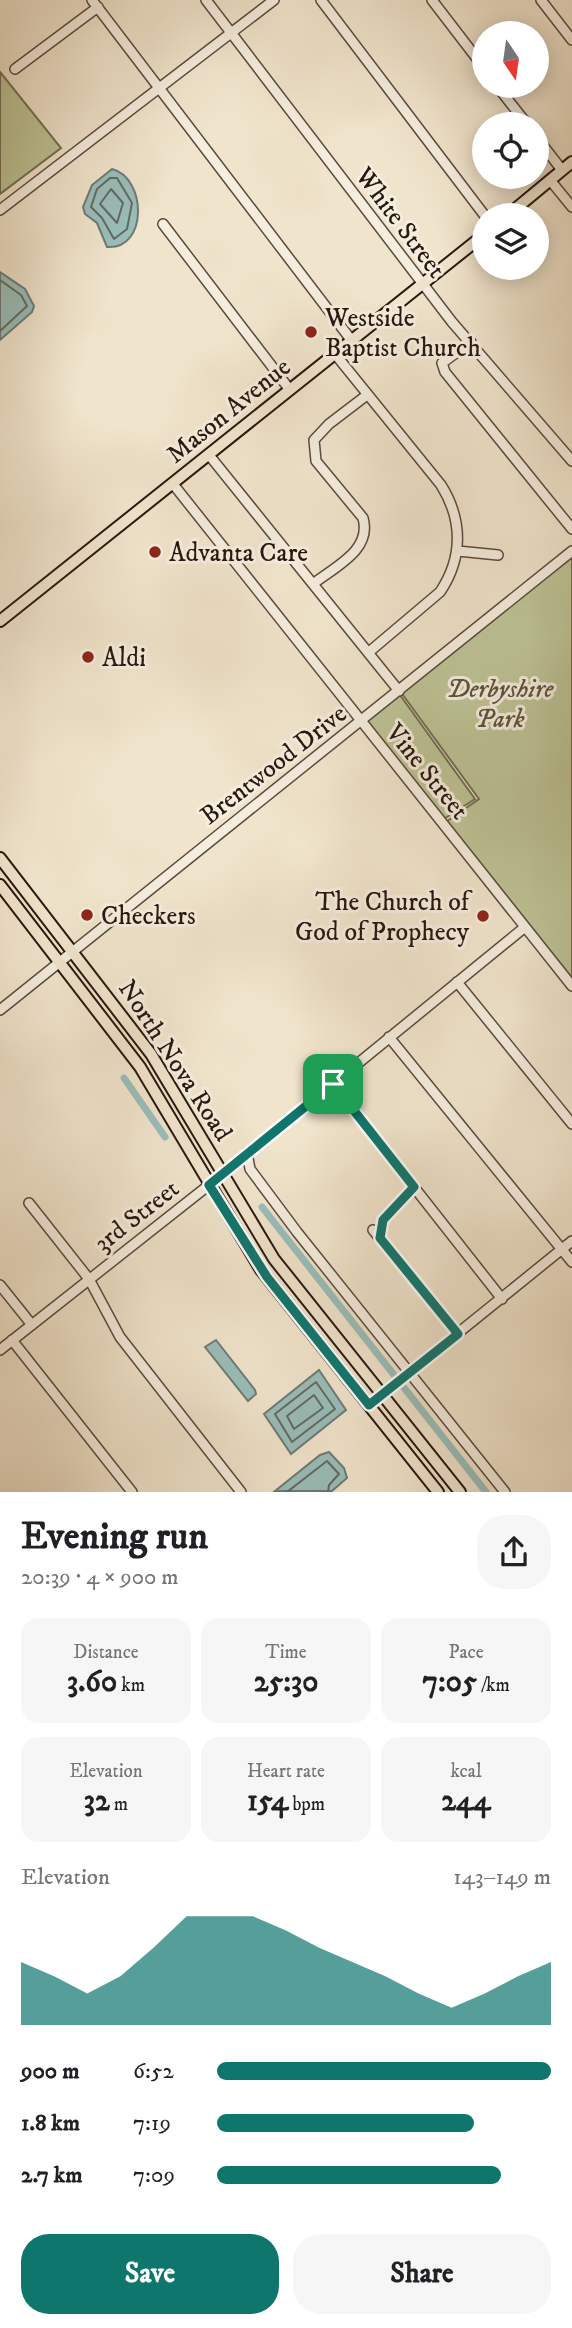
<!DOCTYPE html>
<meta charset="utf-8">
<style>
:root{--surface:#fff;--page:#f6f6f6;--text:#202124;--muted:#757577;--accent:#0f766e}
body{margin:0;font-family:"IM FELL DW Pica",serif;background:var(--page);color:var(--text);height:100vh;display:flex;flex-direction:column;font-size:26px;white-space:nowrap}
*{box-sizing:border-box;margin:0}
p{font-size:23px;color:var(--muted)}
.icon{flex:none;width:38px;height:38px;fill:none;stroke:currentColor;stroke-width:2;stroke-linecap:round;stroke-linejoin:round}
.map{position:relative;height:1492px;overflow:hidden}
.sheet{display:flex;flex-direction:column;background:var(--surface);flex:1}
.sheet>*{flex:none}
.needle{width:46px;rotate:167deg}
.buttons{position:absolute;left:472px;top:21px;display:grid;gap:14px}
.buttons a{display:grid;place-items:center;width:77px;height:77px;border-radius:50%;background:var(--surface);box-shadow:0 4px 18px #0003;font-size:35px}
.pin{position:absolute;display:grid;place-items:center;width:60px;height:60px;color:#fff;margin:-30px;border-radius:14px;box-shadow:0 4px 10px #0006}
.round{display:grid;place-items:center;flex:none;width:74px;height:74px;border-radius:28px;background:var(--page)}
.head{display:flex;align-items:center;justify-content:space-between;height:119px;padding:0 21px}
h1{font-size:38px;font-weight:800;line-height:52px}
.stats{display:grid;grid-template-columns:repeat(3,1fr);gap:10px;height:119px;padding:7px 21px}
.stats div{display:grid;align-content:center;border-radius:18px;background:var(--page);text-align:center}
.stats b{font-size:30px;font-weight:800}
.stats small{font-size:19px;font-weight:400}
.stats p{font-size:19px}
.chart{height:196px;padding:14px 21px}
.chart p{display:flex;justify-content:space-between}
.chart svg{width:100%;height:126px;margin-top:7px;fill:var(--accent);opacity:.7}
.action{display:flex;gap:14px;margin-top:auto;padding:14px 21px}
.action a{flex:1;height:80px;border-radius:28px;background:var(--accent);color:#fff;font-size:28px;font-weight:800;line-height:80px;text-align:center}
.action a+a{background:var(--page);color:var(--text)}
ul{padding:0 21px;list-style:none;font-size:23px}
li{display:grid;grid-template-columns:112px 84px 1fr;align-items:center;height:52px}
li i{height:18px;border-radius:9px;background:var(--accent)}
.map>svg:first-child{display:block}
.green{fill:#bdc396;stroke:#726d52;stroke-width:2}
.water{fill:#9abeba;stroke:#6c7b76;stroke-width:2}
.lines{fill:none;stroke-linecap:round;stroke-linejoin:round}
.shore{stroke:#616a64;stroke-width:2}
.canal{stroke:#9abeba;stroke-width:7}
.minor-casing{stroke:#5a4a3e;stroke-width:12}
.major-casing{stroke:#28170f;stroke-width:14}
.minor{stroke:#f5edde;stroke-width:9}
.major{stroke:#f0e4cc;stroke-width:10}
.route-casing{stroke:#fff;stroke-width:14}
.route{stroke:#0f766e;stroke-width:9}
.poi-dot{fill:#8f2418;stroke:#f5edde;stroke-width:2.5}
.labels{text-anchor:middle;stroke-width:6;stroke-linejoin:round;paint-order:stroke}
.street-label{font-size:26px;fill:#28170f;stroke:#f5edde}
.poi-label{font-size:26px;fill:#28170f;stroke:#f5edde;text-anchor:start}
.park-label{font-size:26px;font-style:italic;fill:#5c533e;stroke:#f5edde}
</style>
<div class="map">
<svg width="572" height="1492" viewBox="0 0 572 1492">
<rect width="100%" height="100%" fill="#f0e4cc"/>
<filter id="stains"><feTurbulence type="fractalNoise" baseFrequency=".00286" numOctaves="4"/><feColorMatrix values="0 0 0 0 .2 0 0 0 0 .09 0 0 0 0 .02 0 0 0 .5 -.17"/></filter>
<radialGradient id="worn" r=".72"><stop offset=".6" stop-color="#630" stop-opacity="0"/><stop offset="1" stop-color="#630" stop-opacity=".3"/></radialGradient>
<path class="green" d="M0,72L61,148L0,194Z
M572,551V986L443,824L479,799L400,691Z
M400,695L475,799L444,819L367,721Z"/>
<path class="water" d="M112,169C147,178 148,250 107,247L97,223L85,214L83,207L92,185Z
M0,272L25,289L34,306L32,312L0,340Z
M216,1340L255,1390L256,1394L248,1401L205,1347Z
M319,1370L346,1410L291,1454L264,1414Z
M329,1452L344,1468L347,1478L332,1491H275L320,1455Z"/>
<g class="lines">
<path class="shore" d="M110,178H117L132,203L127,229L114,239L102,218L91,207L97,189Z
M111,189L123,203L117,223L100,204Z
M0,280L21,295L27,306L0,331
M316,1382L335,1409L292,1442L275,1414Z
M314,1395L323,1408L294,1429L287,1416Z
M287,1492L327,1461L339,1474L329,1485L328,1492"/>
<path class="canal" d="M124,1078L165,1137
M262,1207L486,1492"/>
<g class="minor-casing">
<path id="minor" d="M92,0L352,341
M206,0L452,322L572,461
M321,0L485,216
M432,0L485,69
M541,0L572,40
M15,69L98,7
M497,86L527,124
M537,138L562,170
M550,180L572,207
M0,210L274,0
M163,224L290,390
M471,342L442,363L445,372L572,529
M335,354L441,485C463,520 463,558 440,592L369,652
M209,455L399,691
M173,484L572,986
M458,551L498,555
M313,584C336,566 372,550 363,518L316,461L314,440L329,424L367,395
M457,982L572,1124
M0,1010L572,551
M389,1037L572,1262
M333,1084L502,1299
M247,1153L250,1169L297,1232L505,1492
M29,1203L89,1279L120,1337L241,1492
M373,1230L458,1334
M380,1238L383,1220L414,1187
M0,1285L32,1325
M12,1340L132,1492
M0,1350L209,1185L525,927
M369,1405L572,1241"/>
</g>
<g class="major-casing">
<path id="major" d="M508,215L572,162
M0,621L485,234
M0,858L151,1054L274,1259L460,1492
M0,885L140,1067L261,1270L438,1492"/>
</g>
<use href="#minor" class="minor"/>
<use href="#major" class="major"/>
</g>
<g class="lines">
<g class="route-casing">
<path id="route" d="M333,1084L414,1187L383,1220L380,1238L458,1334L369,1405L267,1277L209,1185Z"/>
</g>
<use href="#route" class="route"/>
</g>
<g class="poi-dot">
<circle cx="311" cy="332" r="7"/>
<circle cx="155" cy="552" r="7"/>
<circle cx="88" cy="657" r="7"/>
<circle cx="87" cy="915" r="7"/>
<circle cx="483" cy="916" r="7"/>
</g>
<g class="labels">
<g class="street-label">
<text transform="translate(401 222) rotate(53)" y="9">White Street</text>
<text transform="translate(228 410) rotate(-39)" y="9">Mason Avenue</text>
<text transform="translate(273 764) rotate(-38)" y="9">Brentwood Drive</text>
<text transform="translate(428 771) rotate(51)" y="9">Vine Street</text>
<text transform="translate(176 1060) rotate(57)" y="9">North Nova Road</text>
<text transform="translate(136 1215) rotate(-38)" y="9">3rd Street</text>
</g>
<g class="poi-label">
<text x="325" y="326">Westside<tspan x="325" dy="30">Baptist Church</tspan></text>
<text x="169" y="561">Advanta Care</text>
<text x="102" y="666">Aldi</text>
<text x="469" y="910" text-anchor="end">The Church of<tspan x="469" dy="30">God of Prophecy</tspan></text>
<text x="101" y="924">Checkers</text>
</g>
<g class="park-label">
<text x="500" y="697">Derbyshire<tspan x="500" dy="30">Park</tspan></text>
</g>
</g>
<rect width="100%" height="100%" filter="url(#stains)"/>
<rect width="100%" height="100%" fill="url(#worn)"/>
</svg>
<div class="buttons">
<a><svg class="needle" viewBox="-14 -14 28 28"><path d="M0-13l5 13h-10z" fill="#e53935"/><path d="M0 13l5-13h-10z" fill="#757577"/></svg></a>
<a><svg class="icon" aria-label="locate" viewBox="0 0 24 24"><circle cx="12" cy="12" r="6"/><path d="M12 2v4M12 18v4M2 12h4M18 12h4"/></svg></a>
<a><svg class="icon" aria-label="layers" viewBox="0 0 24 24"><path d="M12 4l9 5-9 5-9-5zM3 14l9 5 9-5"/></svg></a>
</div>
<div class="pin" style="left:333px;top:1084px;background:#1e9e55"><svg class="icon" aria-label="arrive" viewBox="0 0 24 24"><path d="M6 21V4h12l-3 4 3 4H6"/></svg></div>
</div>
<section class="sheet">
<div class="head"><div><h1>Evening run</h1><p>20:39 · 4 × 900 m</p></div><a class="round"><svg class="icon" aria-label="share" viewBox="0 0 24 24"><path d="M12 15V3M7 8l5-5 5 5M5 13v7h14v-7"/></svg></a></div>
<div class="stats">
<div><p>Distance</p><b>3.60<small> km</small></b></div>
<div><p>Time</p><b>25:30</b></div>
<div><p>Pace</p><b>7:05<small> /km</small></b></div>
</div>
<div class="stats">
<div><p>Elevation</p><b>32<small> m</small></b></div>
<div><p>Heart rate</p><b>154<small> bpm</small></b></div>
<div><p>kcal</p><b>244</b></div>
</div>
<div class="chart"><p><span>Elevation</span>143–149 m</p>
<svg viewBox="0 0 160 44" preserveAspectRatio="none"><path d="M0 44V22L10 27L20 33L30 27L40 17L50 6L60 6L70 6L80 11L90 17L100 22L110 27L120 33L130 38L140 33L150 27L160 22V44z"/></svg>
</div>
<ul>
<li><b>900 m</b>6:52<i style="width:100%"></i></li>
<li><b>1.8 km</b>7:19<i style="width:77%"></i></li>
<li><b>2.7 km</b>7:09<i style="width:85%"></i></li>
</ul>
<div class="action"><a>Save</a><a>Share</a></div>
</section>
